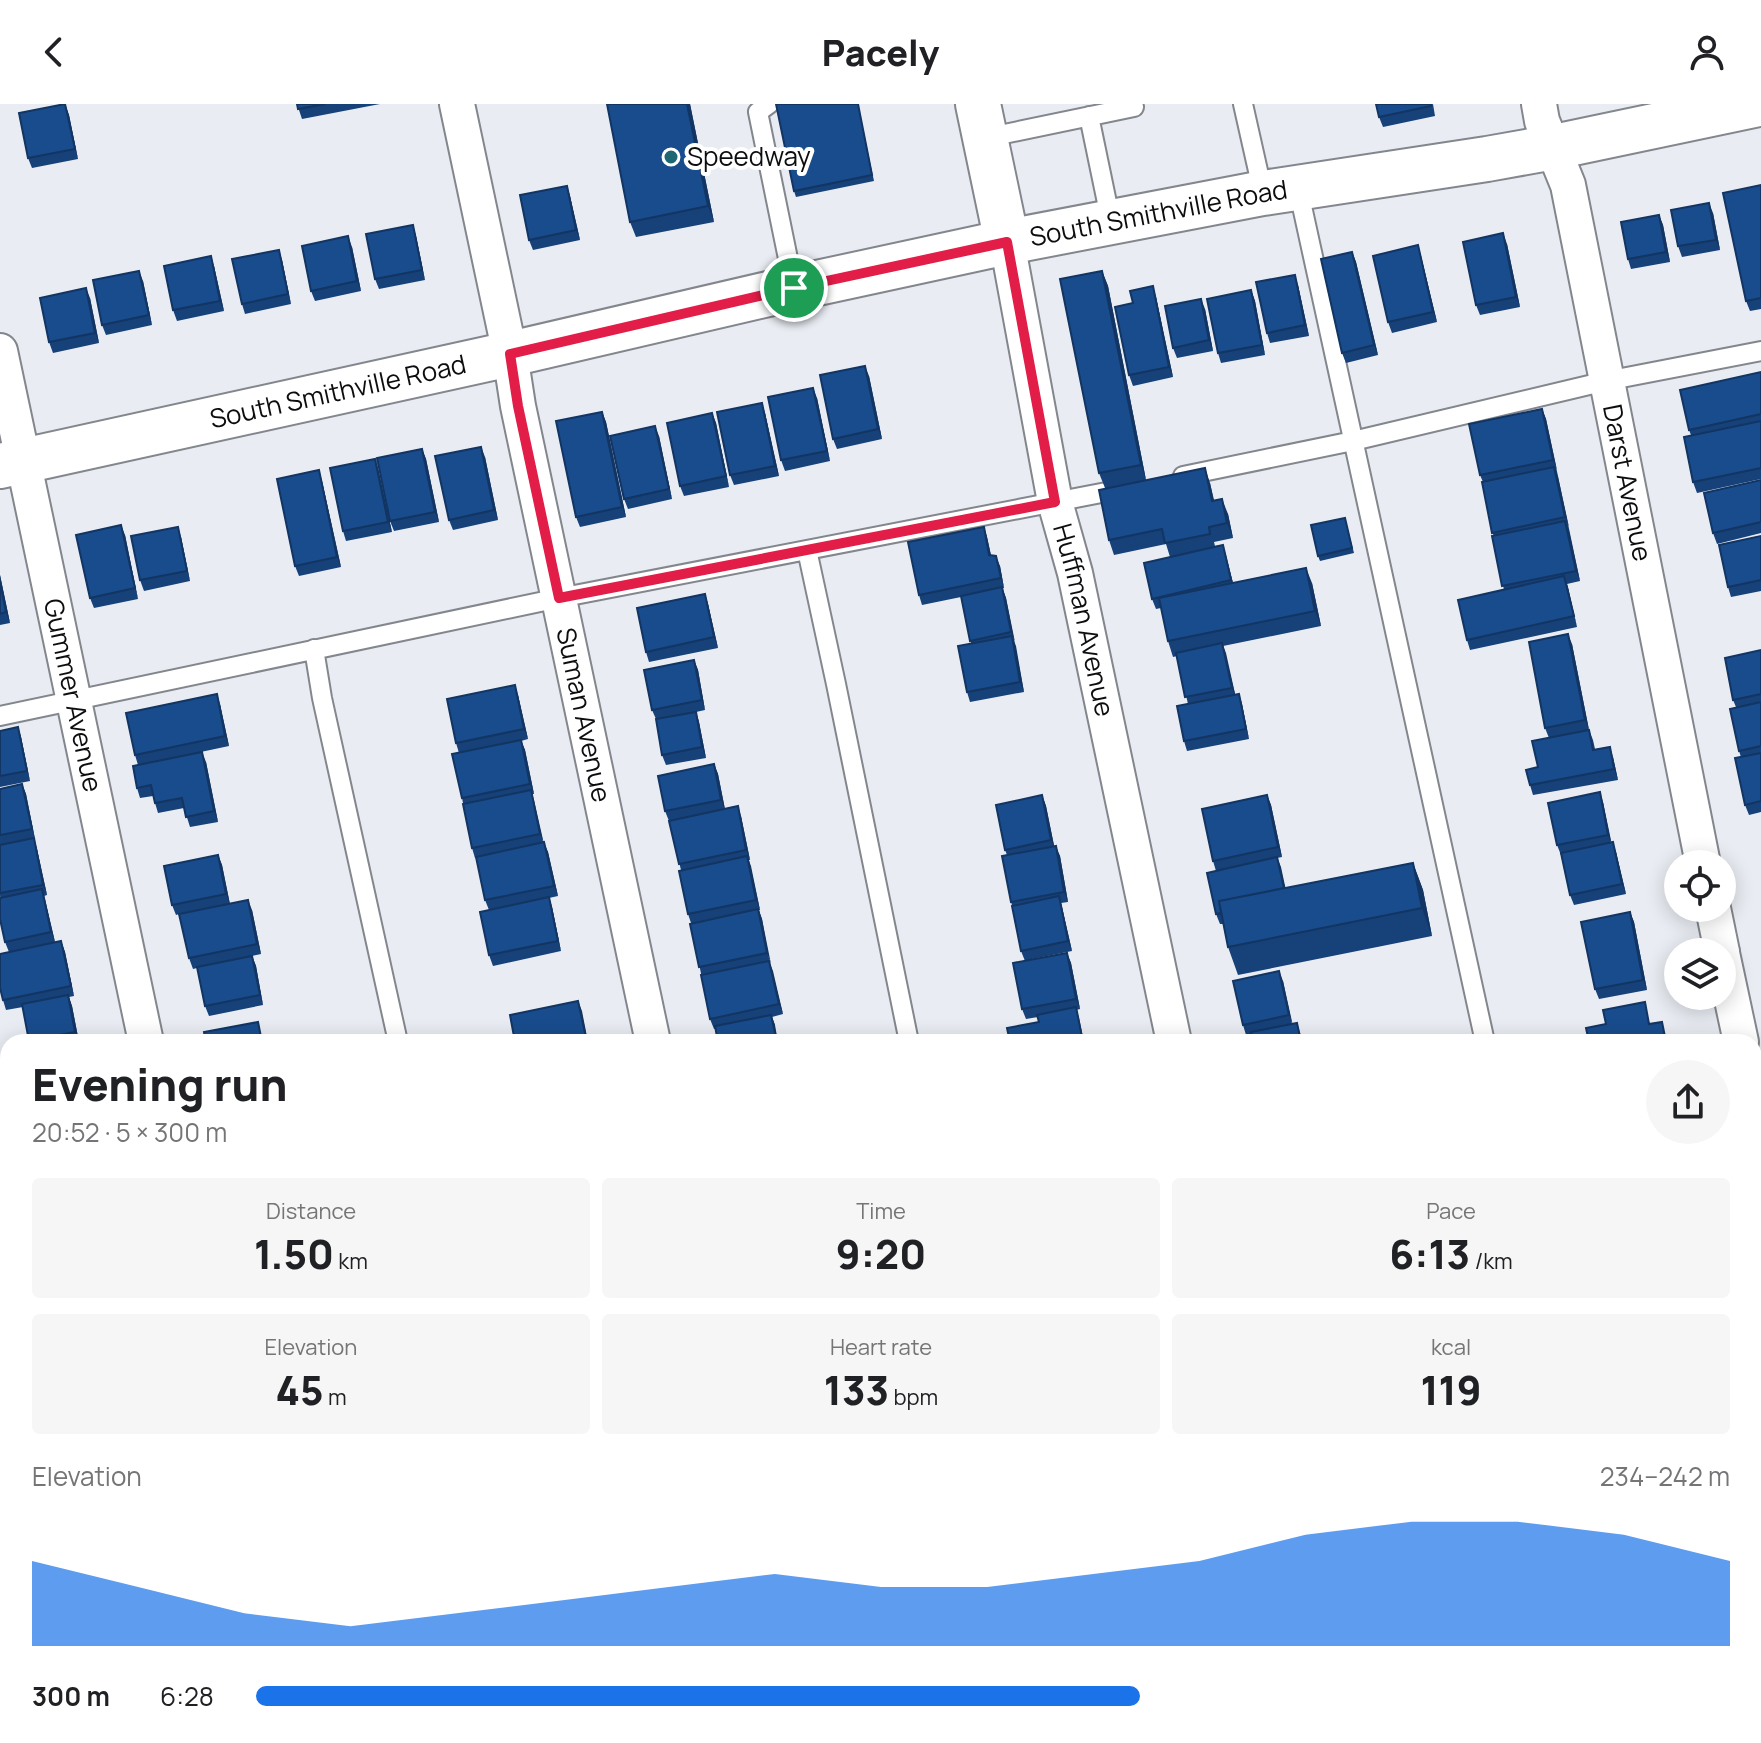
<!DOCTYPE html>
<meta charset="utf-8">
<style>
:root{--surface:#fff;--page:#f6f6f6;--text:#202124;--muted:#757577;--accent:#1a73e8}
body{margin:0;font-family:Manrope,sans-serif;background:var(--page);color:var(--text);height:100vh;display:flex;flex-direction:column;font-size:30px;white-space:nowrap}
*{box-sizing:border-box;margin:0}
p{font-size:26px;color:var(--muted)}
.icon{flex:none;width:44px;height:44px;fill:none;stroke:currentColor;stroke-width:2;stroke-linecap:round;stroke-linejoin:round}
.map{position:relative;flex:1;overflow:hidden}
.sheet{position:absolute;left:0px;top:930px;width:1762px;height:710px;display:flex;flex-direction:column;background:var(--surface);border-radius:24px 24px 0 0;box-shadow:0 4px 20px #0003}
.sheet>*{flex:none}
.tools{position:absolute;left:1664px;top:746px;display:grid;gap:16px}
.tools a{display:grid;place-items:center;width:72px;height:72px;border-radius:50%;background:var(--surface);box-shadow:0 4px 20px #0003;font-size:40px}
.pin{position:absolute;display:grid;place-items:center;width:68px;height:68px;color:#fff;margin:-34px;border:4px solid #fff;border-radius:50%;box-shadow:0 2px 8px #0007}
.round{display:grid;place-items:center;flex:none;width:84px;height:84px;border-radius:42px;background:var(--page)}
.summary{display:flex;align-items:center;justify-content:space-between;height:136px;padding:0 32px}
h1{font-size:44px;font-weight:800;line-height:60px}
.figures{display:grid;grid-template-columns:repeat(3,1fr);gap:12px;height:136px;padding:8px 32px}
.figures div{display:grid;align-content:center;border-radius:8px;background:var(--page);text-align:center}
.figures b{font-size:40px;font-weight:800}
.figures small{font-size:22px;font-weight:400}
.figures p{font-size:22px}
.chart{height:224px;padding:16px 32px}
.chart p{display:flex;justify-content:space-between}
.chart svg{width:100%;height:144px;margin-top:8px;fill:var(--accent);opacity:.7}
ul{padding:0 32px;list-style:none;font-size:26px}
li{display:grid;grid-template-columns:128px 96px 1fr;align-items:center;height:60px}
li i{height:20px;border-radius:10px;background:var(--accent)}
header{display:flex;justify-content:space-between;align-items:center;height:104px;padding:0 32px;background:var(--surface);font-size:36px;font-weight:800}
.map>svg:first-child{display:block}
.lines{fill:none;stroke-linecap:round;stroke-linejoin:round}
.lane-casing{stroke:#83878d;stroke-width:22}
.street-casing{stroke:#83878d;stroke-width:38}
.secondary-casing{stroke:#83878d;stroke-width:48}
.lane{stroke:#fff;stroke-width:18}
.street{stroke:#fff;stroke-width:34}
.secondary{stroke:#fff;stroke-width:44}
.wall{fill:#164179}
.shaded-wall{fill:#123563}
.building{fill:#194c8d;stroke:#123563;stroke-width:2}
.route-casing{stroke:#fff;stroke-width:16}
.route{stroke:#e11d48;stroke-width:10}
.poi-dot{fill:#1d6772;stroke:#fff;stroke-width:3}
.labels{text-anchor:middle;stroke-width:8;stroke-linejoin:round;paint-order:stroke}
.poi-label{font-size:26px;fill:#0c0d0f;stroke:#fff;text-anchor:start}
.street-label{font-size:26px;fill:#0c0d0f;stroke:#fff}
</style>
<header><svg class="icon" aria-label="back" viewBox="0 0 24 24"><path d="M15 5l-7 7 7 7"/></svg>Pacely<svg class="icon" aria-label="person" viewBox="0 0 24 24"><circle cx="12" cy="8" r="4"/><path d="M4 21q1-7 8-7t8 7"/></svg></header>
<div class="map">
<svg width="1761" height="1639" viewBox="0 0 1761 1639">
<rect width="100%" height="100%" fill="#e9edf3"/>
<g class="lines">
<g class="lane-casing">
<path id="lane" d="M769,0L758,8L794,184
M1243,0L1263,89
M1089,12L1111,118
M985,34L1134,3
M1298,84L1485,938
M1183,372L1353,337L1606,277L1761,247
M807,446L836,580L909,938
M314,545L322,594L398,938
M0,612L559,494L1122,385
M0,1520L8,1555
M25,1632L27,1639
M548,1632L550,1639
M1052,1632L1053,1639
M1629,1632L1630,1639"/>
</g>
<g class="street-casing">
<g id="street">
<path id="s1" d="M457,0L510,250L518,302L653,938"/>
<path id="s2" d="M1539,0L1542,17L1568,81L1703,760"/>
<path id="s3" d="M1007,138L1055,398L1075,469L1174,938"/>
<path id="s4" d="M0,247L146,938"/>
<path d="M1713,804L1722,848"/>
<path d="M1722,849L1741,938"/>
<path d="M1754,1002L1761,1035"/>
<path d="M1754,1123L1761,1122"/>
<path d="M0,1488L8,1486"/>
<path d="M292,1632L293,1639"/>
<path d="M799,1632L801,1639"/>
<path d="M1320,1632L1321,1639"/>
</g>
</g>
<g class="secondary-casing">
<g id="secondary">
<path d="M978,0L1007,138"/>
<path id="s5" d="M0,362L510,250L794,184L1007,138L1263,89L1487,55L1554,43L1759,0"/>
</g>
</g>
<use href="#lane" class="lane"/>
<use href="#street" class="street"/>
<use href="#secondary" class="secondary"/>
</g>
<path class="wall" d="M65,0L69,11L78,55L32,64L28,54Z
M297,0H380L302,15Z
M690,0L714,118L636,133L630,118Z
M858,0L874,77L796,93L794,87Z
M1433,0L1435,12L1383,23L1379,13Z
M1761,81V205L1750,207L1746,197Z
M567,82L570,92L580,136L533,146L529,136Z
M1713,109L1720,146L1682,153L1678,142Z
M1659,111L1663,121L1670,158L1631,165L1628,155Z
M413,121L416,132L425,176L379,185L375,175Z
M1507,140L1520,203L1480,211L1476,201Z
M1418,141L1421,152L1437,218L1392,229L1388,218Z
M352,143L361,187L315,197L311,187Z
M1352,148L1356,158L1378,251L1346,259L1342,249Z
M282,156L291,200L245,210L242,200Z
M214,162L224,207L177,217L173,206Z
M1102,167L1108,182L1146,376L1210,379L1214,396L1228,410L1233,434L1214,438L1215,442L1223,441L1233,479H1312L1321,522L1223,542L1235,590H1239L1242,600L1249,635L1187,647L1184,637L1188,600L1177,552L1173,553L1168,537L1161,504L1156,505L1152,495L1170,453L1166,440L1114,451L1109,436L1105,384L1099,369Z
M143,177L152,221L106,231L102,221Z
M1298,181L1309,232L1270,239L1267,229Z
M1251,186L1255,197L1265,251L1221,259L1218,249Z
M1156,193L1173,273L1133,282L1129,271L1133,199Z
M90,194L99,239L53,249L49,238Z
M1205,205L1213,247L1177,254L1173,244Z
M1761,268V375L1697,389L1693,378L1691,331L1689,326Z
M869,272L882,335L837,345L833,335Z
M817,294L830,357L785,367L781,356Z
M1542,305L1546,315L1580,477L1567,480L1577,523L1470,546L1467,536L1504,486L1483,378L1480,371Z
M602,308L606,318L626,413L580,423L576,413Z
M712,309L716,319L729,383L684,392L680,382Z
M765,309L779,372L734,381L730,371Z
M659,332L672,395L628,405L624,395Z
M422,345L426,355L439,418L394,427L390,417Z
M485,353L498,416L453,426L449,416Z
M375,355L378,365L392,428L346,437L343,427Z
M1761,376V429L1717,440L1713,429Z
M322,377L341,463L299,472L295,462Z
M1345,414L1354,449L1320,457L1318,452Z
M984,423L987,433L991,451L1000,462L1004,484H1002L1006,494L1024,588L970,598L967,588L971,539L961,493L922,501L919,491Z
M125,431L138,495L94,504L90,494Z
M1761,432V487L1731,493L1728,483Z
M181,433L190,477L144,487L140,476Z
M0,471L10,519L0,521Z
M705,490L708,500L718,544L649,558L646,548Z
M1572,540L1589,626L1593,636L1595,645L1613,653L1618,676L1533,691L1530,681L1549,634L1545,624Z
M1761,546V708L1749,711L1745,701L1741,653L1739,647L1736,603L1733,596Z
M694,556L698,566L705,606L696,608L699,618L706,654L666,661L662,651L656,615L652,606Z
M518,591L528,635L521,637L525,646L534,690H532L543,738L548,748L558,792L549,794L552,803L561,847L493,862L489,851V806L485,796L477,754H475L472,744L462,694L459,649L456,639Z
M220,600L229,642L163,656L206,658L218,718L190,723L184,704L158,709L153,692L140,694L137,684L138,661L135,651Z
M18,623L21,633L30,677L0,683V627Z
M714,660L718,670L725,705L741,712L750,756H749L760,806H759L762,815L770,860L783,910L772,913L775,921L714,925L710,915L691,819L688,810L681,766L669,717L665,707Z
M22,680L26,690L35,735H34L37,745L47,791L44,792L55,838L9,848L5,838L0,791V685Z
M1042,691L1046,702L1054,742L1060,752L1068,798L1061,799L1072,847L1027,856L1067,849L1071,859L1080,905L1076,906L1079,914L1039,918L1038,913L1026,915L1022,905L1025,857L1021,847L1002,752L1007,751L1005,746Z
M1267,691L1271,701L1282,753L1277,754L1285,784L1413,759L1423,786L1432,832L1238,871L1228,843L1223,820H1220L1216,810V767L1213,757Z
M1603,698L1611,739L1616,748L1626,790L1574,801L1570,791L1561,751L1557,741Z
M218,751L222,761L230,800L252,806L261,850L252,852L256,862L263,901L209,912L205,902L197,864L193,865L189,854L179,810L176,811L172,801Z
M1630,808L1634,818L1647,886L1599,895L1595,885Z
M61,837L65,848L74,892L69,893L72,902L79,938H30L23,903L6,906L3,896Z
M1283,877L1292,920L1297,919L1303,938H1253L1251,930L1246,931L1243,921Z
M1754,1382L1761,1405V1451L1754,1452Z
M1761,1459V1529L1754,1531V1460Z
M159,1632H220L221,1637L211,1639H160Z
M672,1632H722L723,1638L716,1639H674Z
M1175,1632H1260L1261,1638L1255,1639H1176Z"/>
<path class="shaded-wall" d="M65,0L69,11L78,55L75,45Z
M687,0H690L714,118L708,102Z
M567,82L570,92L580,136L576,126Z
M1709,99L1713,109L1720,146L1716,136Z
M1659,111L1663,121L1670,158L1666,148Z
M413,121L416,132L425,176L422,166Z
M1503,129L1507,140L1520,203L1516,193Z
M348,132L352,143L361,187L357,177Z
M1418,141L1421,152L1437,218L1433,208Z
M279,146L282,156L291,200L288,190Z
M1352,148L1356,158L1378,251L1374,241Z
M211,152L214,162L224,207L220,197Z
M139,167L143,177L152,221L149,211Z
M1102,167L1108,182L1146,376L1141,361Z
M1295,171L1298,181L1309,232L1305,221Z
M1153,182L1156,193L1173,273L1169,263Z
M86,184L90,194L99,239L95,229Z
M1251,186L1255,197L1265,251L1262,241Z
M1201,195L1205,205L1213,247L1209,236Z
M865,262L869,272L882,335L878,325Z
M813,284L817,294L830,357L827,347Z
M762,299L765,309L779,372L775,362Z
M1542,305L1546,315L1557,366L1553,356Z
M602,308L606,318L626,413L622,403Z
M712,309L716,319L729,383L726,372Z
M655,322L659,332L672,395L669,385Z
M481,343L485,353L498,416L494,406Z
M422,345L426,355L439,418L435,408Z
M375,355L378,365L392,428L388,418Z
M1554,363L1558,373L1569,423L1565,413Z
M1205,364L1210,379L1217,412L1212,397Z
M319,366L322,377L341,463L337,453Z
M1222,395L1228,410L1233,434L1227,419Z
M1565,417L1569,427L1580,477L1576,467Z
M121,421L125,431L138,495L135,484Z
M178,423L181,433L190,477L187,467Z
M984,423L987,433L993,461L989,451Z
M1223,441L1226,451L1235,487L1231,476Z
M996,452L1000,462L1004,484L1001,474Z
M1306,464L1312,479L1321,522L1315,507Z
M0,471L10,519L6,508L0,478Z
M1564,472L1568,483L1577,523L1574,512Z
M1002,483L1006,494L1015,538L1011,528Z
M705,490L708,500L718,544L714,533Z
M1568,530L1572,540L1589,626L1585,616Z
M1012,532L1016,542L1024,588L1020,578Z
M1222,539L1226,549L1236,594L1232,584Z
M694,556L698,566L705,606L702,596Z
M515,581L518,591L528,635L524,625Z
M217,590L220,600L229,642L225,632Z
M1239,590L1242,600L1249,635L1246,625Z
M696,608L699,618L706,654L702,643Z
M18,623L21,633L30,677L27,667Z
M521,636L525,646L534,690L530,680Z
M1610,643L1613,653L1618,676L1614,665Z
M202,648L206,658L218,718L214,707Z
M714,660L718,670L725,706L721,696Z
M22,680L26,690L35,735L32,725Z
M531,686L534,696L544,740L540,730Z
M1600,688L1603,698L1612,741L1608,731Z
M1042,691L1046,702L1055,746L1051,736Z
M1267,691L1271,701L1282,753L1278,743Z
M738,702L741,712L750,756L746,746Z
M34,734L37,745L47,791L43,781Z
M544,738L548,748L558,792L554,782Z
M1613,738L1616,748L1626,790L1622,780Z
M1056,742L1060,752L1068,798L1064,788Z
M218,751L222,761L230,801L226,790Z
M747,752L751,762L760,806L756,796Z
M1277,753L1281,763L1290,805L1286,795Z
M1413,759L1423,786L1432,832L1422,804Z
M42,785L45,795L55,838L51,828Z
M1059,792L1062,803L1072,847L1068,837Z
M549,793L552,803L561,847L558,837Z
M248,796L252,806L261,850L257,840Z
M758,805L762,815L771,860L767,849Z
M1630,808L1634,818L1647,886L1643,876Z
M61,837L65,848L74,892L71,882Z
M1067,849L1071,859L1080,905L1076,895Z
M252,852L256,862L263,901L260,891Z
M769,857L773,867L783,910L779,900Z
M1279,867L1283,877L1293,922L1289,911Z
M68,891L72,902L79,938L75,928Z
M578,897L582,907L588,938H587Z
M1076,903L1079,914L1084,938H1083Z
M771,911L775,921L778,938H777Z"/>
<path class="building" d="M65,0L75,45L28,54L19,9Z
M297,0H325L298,5Z
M607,0H687L708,102L630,118Z
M776,0H858L872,71L794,87Z
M1376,0H1431V2L1379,13Z
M1761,81V194L1746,197L1723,89Z
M567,82L576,126L529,136L520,91Z
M1709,99L1716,136L1678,142L1671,106Z
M1659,111L1666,148L1628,155L1621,118Z
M413,121L422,166L375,175L366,130Z
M1503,129L1516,193L1476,201L1463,138Z
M348,132L357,177L311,187L302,142Z
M1418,141L1433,208L1388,218L1373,152Z
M279,146L288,190L242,200L232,155Z
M1352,148L1374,241L1342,249L1321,155Z
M211,152L220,197L173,206L164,162Z
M139,167L149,211L102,221L93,176Z
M1102,167L1141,361L1099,369L1060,175Z
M1295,171L1305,221L1267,229L1256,178Z
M1153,182L1169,263L1129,271L1115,203L1133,199L1130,187Z
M86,184L95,229L49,238L40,194Z
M1251,186L1262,241L1218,249L1207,195Z
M1201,195L1209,236L1173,244L1165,202Z
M865,262L878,325L833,335L820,271Z
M1761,268V310L1689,326L1680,286Z
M813,284L827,347L781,356L768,293Z
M762,299L775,362L730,371L717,308Z
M1542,305L1553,356L1480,371L1469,320Z
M602,308L622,403L576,413L556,317Z
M712,309L726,372L680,382L667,319Z
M1761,317V364L1693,378L1684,333Z
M655,322L669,385L624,395L610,332Z
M481,343L494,406L449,416L435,352Z
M422,345L435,408L390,417L377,354Z
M375,355L388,418L343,427L330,364Z
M1554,363L1565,413L1492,429L1482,378Z
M1205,364L1212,397L1222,395L1227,419L1209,423L1210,430L1165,439L1162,425L1109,436L1099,386Z
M319,366L337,453L295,462L277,375Z
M1761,376V418L1713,429L1704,389Z
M1345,414L1352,444L1318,452L1311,421Z
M1565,417L1576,467L1502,482L1492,432Z
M121,421L135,484L90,494L76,431Z
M178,423L187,467L140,476L131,432Z
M984,423L989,451L996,452L1001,474L919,491L908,438Z
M1761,432V476L1728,483L1719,441Z
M1223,441L1231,476L1152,495L1144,459Z
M1306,464L1315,507L1168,537L1159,494Z
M1564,472L1574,512L1467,536L1458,496Z
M0,478L6,508L0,510Z
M1002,483L1011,528L970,537L961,492Z
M705,490L714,533L646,548L637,504Z
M1568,530L1585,616L1545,624L1529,538Z
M1012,532L1020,578L967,588L958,542Z
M1222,539L1232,584L1185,593L1176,549Z
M1761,546V590L1733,596L1725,554Z
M694,556L702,596L652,606L644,566Z
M515,581L524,625L456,639L447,595Z
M217,590L225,632L135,651L126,609Z
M1239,590L1246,625L1184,637L1177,602Z
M1761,598V642L1739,647L1730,605Z
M696,608L702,643L662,651L656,615Z
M18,623L27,667L0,672V627Z
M1589,626L1593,646L1610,643L1614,665L1530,681L1526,666L1538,663L1532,637Z
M521,636L530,680L462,694L452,650Z
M202,648L214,707L186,713L182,694L155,699L151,681L137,684L133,662Z
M1761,649V697L1745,701L1735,654Z
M714,660L721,696L665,707L658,672Z
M22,680L32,725L0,731V685Z
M531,686L540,730L472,744L463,700Z
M1600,688L1608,731L1557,741L1548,699Z
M1042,691L1051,736L1005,746L996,701Z
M1267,691L1278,743L1213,757L1202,705Z
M738,702L746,746L679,760L669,717Z
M34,734L43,781L0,789V741Z
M544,738L554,782L485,796L476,753Z
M1613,738L1622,780L1570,791L1561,749Z
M1056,742L1064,788L1011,798L1002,752Z
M218,751L226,790L172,801L164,762Z
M747,752L756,796L688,810L679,767Z
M1277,753L1284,784L1219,797L1221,809L1216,810L1207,769Z
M1413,759L1422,804L1228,843L1219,797Z
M42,785L51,828L5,838L0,815V794Z
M1059,792L1068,837L1021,847L1012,802Z
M549,793L558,837L489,851L480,808Z
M248,796L257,840L189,854L179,810Z
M758,805L767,849L699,863L690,820Z
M1630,808L1643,876L1595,885L1581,818Z
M61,837L71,882L3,896L0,884V850Z
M1067,849L1076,895L1022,905L1013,859Z
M252,852L260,891L205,902L197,863Z
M769,857L779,900L710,915L701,871Z
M1279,867L1289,911L1243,921L1233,877Z
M68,891L75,928L29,937L22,900Z
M578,897L587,938H515L510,911Z
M1645,898L1649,920L1662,918L1666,938H1589L1586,924L1606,920L1603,906Z
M1076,903L1083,938H1010L1007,924L1039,918L1037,911Z
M771,911L777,938H718L715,922Z
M258,918L262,938H206L204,928Z
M1297,919L1301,938H1253L1251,928Z
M1754,1382L1761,1413V1440L1754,1441Z
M1761,1459V1518L1754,1520V1460Z
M1761,1553V1612L1760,1613L1754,1586V1554Z
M159,1632H193L160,1639Z
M364,1632H424L425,1637L415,1639H366Z
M672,1632H696L673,1637Z
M863,1632H922L924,1639H864Z
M1175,1632H1235L1199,1639H1176Z
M1385,1632H1444L1445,1637L1434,1639H1387Z"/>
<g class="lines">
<g class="route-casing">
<path id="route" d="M1007,138L1055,398L559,494L518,302L510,250L794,184Z"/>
</g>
<use href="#route" class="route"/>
</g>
<circle class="poi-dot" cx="671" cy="53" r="8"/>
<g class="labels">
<g class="poi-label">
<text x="687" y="62">Speedway</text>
</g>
<g class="street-label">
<text dy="9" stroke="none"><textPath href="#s5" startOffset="1186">South Smithville Road</textPath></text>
<text dy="9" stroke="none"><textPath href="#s5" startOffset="346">South Smithville Road</textPath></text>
<text dy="9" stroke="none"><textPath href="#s2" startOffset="390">Darst Avenue</textPath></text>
<text dy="9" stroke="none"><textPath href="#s3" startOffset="386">Huffman Avenue</textPath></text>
<text dy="9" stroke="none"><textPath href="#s4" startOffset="352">Gummer Avenue</textPath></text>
<text dy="9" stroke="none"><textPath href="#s1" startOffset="624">Suman Avenue</textPath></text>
</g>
</g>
</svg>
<div class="tools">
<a><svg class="icon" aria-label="locate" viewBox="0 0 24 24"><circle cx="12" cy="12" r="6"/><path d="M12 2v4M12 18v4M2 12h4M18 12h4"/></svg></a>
<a><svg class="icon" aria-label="layers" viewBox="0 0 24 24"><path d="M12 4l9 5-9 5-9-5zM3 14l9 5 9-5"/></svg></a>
</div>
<div class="pin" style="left:794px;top:184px;background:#1e9e55"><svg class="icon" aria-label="arrive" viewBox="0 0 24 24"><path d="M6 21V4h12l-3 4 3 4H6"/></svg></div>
<section class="sheet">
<div class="summary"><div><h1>Evening run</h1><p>20:52 · 5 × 300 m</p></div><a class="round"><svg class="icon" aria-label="share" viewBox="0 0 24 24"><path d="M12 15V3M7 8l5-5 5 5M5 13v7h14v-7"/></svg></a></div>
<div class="figures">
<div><p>Distance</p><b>1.50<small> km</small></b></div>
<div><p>Time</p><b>9:20</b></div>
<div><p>Pace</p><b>6:13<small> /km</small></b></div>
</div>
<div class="figures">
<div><p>Elevation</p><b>45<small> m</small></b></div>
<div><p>Heart rate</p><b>133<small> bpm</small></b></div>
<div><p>kcal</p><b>119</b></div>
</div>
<div class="chart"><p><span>Elevation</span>234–242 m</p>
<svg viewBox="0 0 160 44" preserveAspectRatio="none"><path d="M0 44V18L10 26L20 34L30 38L40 34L50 30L60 26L70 22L80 26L90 26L100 22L110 18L120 10L130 6L140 6L150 10L160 18V44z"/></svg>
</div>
<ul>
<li><b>300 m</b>6:28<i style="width:60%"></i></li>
</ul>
</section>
</div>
